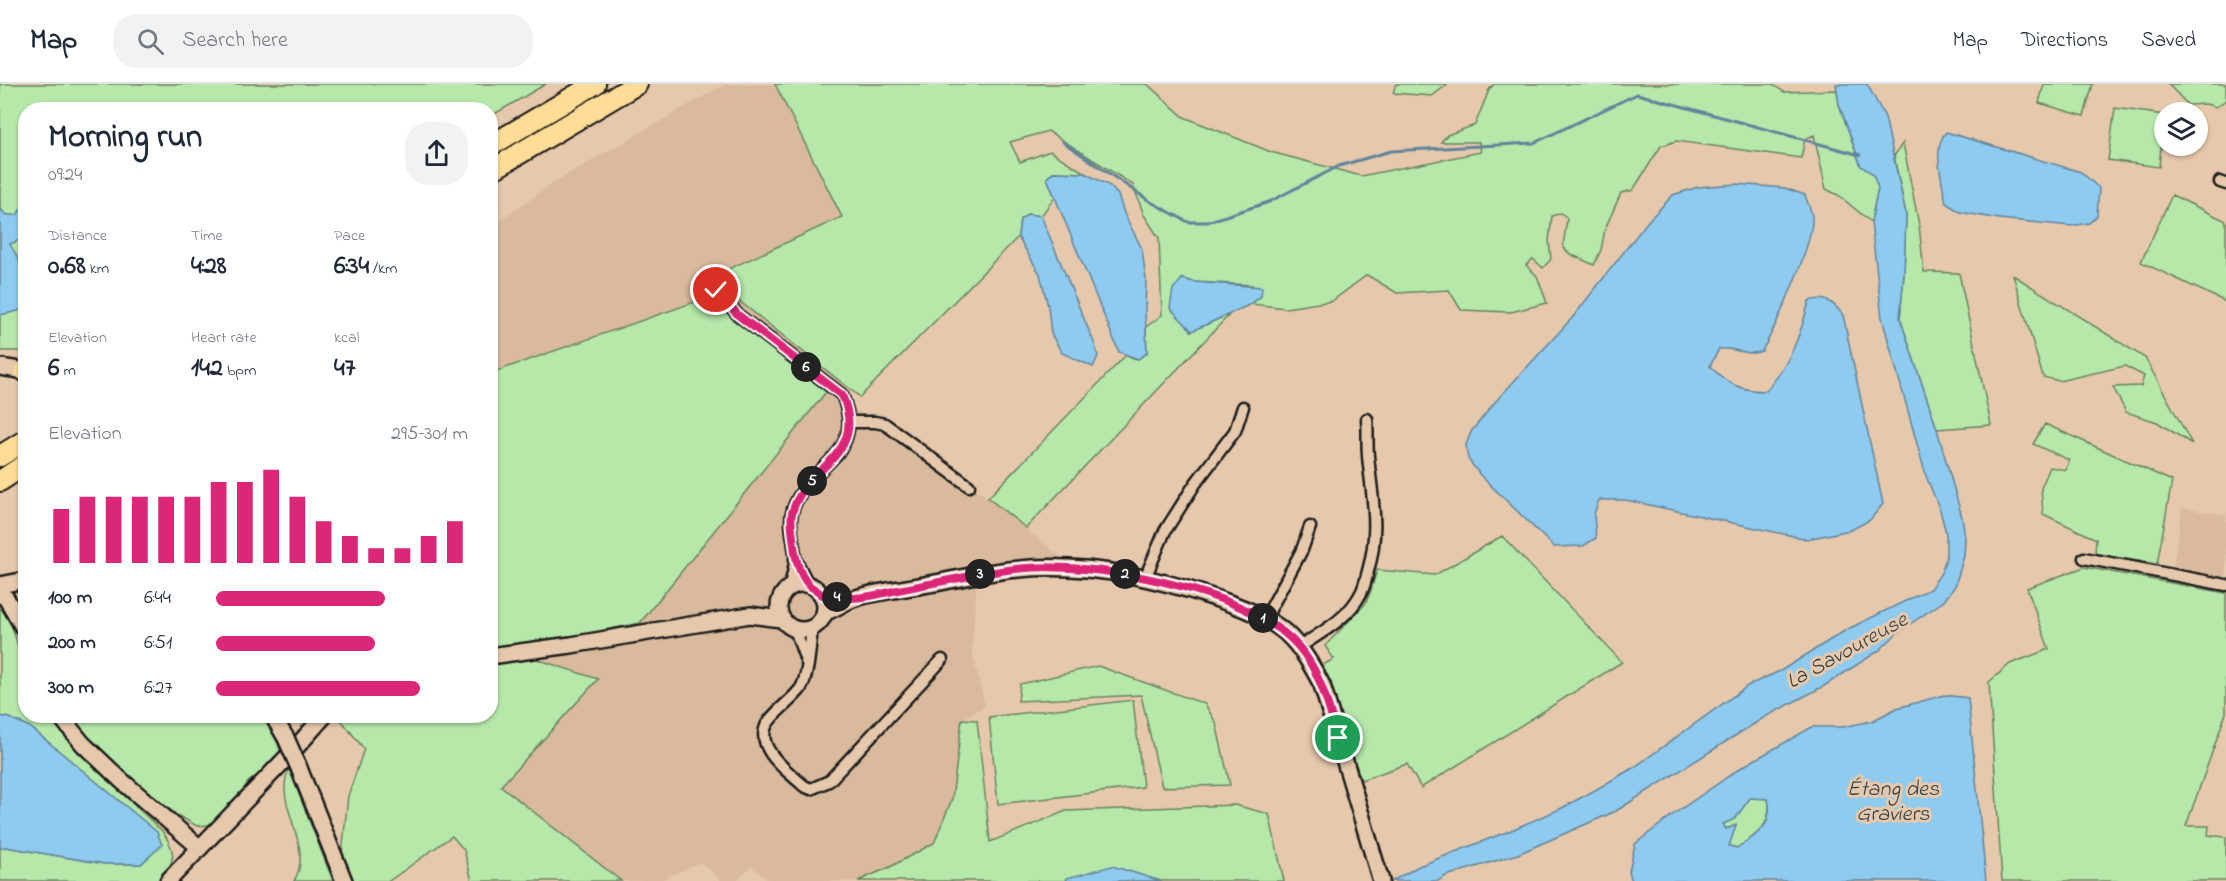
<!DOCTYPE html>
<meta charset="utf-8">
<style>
:root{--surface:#fff;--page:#f2f2f3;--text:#1f2937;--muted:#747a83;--line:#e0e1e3;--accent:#db2777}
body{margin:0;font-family:"Indie Flower",sans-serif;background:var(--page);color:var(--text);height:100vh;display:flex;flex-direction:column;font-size:22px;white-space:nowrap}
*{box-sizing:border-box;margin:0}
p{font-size:20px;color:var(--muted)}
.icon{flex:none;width:33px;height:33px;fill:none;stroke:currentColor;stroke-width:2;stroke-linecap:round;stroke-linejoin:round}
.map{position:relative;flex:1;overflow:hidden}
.drawer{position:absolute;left:18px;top:18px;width:480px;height:621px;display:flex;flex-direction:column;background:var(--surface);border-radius:24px;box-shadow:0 2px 4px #0004}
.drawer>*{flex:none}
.fabs{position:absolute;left:2154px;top:18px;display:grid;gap:12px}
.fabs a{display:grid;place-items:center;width:54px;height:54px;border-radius:50%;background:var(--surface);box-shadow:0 2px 4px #0004;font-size:30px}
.pin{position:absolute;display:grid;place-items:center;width:51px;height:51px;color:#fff;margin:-26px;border:3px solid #fff;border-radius:50%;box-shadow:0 2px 6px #0007}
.km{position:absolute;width:30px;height:30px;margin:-15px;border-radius:50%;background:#222;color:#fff;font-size:16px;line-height:30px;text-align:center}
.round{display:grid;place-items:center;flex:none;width:63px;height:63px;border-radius:24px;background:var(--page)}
.overview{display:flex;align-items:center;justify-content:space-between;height:102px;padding:0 30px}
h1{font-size:33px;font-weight:700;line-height:45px}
.stats{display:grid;grid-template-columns:repeat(3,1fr);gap:9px;height:102px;padding:6px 30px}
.stats div{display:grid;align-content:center}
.stats b{font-size:26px;font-weight:700}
.stats small{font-size:16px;font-weight:400}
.stats p{font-size:16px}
.chart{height:168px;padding:12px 30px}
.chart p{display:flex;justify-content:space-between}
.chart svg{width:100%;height:108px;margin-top:6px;stroke:var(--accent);stroke-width:6}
ul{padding:0 30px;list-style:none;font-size:20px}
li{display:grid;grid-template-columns:96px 72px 1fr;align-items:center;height:45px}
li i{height:15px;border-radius:8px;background:var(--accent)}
header{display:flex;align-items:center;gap:36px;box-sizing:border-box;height:84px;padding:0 30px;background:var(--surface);border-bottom:2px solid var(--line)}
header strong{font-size:28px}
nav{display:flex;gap:33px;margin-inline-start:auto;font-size:21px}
.search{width:420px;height:54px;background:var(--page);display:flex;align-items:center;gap:15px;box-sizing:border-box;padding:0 21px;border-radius:24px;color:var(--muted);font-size:22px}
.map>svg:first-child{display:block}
.built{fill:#d9ba9d}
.green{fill:#b5e8a9;stroke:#688262;stroke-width:1.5}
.water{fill:#8fcaef;stroke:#61849b;stroke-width:1.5;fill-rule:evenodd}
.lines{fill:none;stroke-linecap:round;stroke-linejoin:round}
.stream{stroke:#61849b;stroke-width:3}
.street-casing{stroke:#1c1c1c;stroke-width:15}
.secondary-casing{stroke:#1c1c1c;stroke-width:20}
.highway-casing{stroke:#1c1c1c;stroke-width:24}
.street{stroke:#e6c9ac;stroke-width:10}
.secondary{stroke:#e6c9ac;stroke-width:15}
.highway{stroke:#ffdd96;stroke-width:20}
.secondary-bridge-casing{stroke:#1c1c1c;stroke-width:20;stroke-linecap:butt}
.secondary-bridge{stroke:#e6c9ac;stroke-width:15}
.route-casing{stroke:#fff;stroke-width:12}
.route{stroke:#db2777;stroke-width:8}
.labels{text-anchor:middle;stroke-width:6;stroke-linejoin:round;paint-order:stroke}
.water-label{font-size:22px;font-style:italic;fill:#333f46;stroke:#e6c9ac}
</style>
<header>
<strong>Map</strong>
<div class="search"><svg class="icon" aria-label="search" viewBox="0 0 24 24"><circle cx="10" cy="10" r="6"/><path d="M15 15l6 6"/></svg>Search here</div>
<nav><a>Map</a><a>Directions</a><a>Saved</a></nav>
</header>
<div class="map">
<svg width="2226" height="797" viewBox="0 0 2226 797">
<rect width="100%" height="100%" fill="#e6c9ac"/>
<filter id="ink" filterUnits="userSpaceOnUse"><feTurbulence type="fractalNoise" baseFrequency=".0167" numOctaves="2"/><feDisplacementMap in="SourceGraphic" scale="12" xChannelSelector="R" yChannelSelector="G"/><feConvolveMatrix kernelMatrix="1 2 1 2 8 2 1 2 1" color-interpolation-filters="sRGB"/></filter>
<g filter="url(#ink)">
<path class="built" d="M725,0H775L843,133L722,188L733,212L848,304L855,326L864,331L888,334L1062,474L978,482L972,566L985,622L962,635L952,715L934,759L890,783L858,797H769L751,782L736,797H722L700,778L659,797H621L501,702L598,595L539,576L533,559L640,539L686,480L708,213L491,289L490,143L558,96Z
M2182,424L2226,431V494L2173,485Z"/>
<path class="green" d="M0,0H546L491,32L490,26H26L25,267H0Z
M775,0H1147L1184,33L1271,68L1361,92L1481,68L1479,58H1441L1447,51L1475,41L1489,6L1494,0H1772L1784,8L1837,6L1839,20L1861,82L1874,90L1878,104L1871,138L1838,111L1826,105L1814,51L1805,55L1801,74L1676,57L1661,62L1633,106L1621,109L1605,145L1601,166L1594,181L1570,170L1563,163L1567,134L1561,129L1552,132L1549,157L1551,175L1543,184L1533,175L1526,181L1537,192L1547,219L1511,228L1461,226L1449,206L1397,209L1367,191L1332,217L1286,224L1251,220L1261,212L1252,201L1195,198L1182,195L1191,247L1230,230L1026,444L988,414L1125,272L1138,275L1147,269L1146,243L1162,231L1159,154L1144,131L1133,101L1048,47L1010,58L1020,78L1050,67L1085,89L1053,88L1047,94L1055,113L1041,132L1028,130L1020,136L1018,153L860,313L733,212L722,188L842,133Z
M1396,0H1448L1432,12L1393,9Z
M2044,0H2093L2084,32L2039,19Z
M2168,0H2226V16L2216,23L2206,20L2188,21Z
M2115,24L2164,31L2159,83L2108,76Z
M1903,59L1919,141L1924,188L1959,189L1991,341L1937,345L1900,234L1904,190L1906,130L1894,72Z
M2172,111L2226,137V218L2141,178Z
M2013,191L2145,274L2192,360L2157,338L2126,328L2113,303L2141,302L2144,292L2125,282L2059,297L2043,293Z
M709,213L826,308L640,539L533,560L539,576L598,595L501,702L621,797H472L464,766L452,752L389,797H354L342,770L348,712L364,665L338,632H490L491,289Z
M2045,340L2172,397L2157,480L2095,470L2096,455L2043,430L2041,404L2050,383L2066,386L2069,376L2033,360Z
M1502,452L1622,578L1421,704L1407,680L1361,696L1323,581L1334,575L1325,562L1365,520L1370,509L1377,486L1435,491Z
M2084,483L2226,509V629L2186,742H2209L2208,751L2226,753V797H2002L1989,598L2010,580L2049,565L2027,504Z
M0,519L10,537L25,583L26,632H49L80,670L162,747C177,768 176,776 160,797H0V764L6,763L105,780H141L162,760L10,634L0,632Z
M1098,582L1205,620L1216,639L1230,701L1162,703L1141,611L1018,617L1020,600Z
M1133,616L1143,703L998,720L989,633Z
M69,632H174L177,633L178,632H263L278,660L282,673L248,698L235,720L218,736L208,741L197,742L177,731L119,685L78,645Z
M962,635L977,636L990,758L1066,727L1235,721L1269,730L1284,797H858L890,783L934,759L952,715Z
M289,685L333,797H294C316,761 272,721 289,685Z
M1750,714H1768C1773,741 1757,751 1737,764L1729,762L1735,742L1726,745L1723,740L1735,734Z"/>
<path class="water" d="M1836,0H1867L1885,33L1906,130L1904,190L1900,234L1937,345L1962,433L1965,454L1964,472L1955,502L1944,517L1897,549L1880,566L1824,602L1765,633L1616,727L1518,770L1446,792L1438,797H1392L1419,782L1509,747L1560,725L1597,705L1636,682L1749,601L1782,586L1846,546L1930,505L1941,489L1946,474V449L1940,426L1926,392L1882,234L1871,138L1878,104L1873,90L1861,82L1839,20Z
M1946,48L2081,88L2099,104L2097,132L2089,139L2071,142L1999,135L1960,128L1946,119C1943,98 1931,65 1946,48Z
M1053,88L1085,89L1110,102L1118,111L1124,129L1142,165L1146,196L1145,227L1147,269L1138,275L1119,268L1047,94Z
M1737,100L1785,104L1805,111C1807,118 1812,127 1812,134C1813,161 1776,242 1762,267C1746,273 1736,263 1719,265L1710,282C1727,300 1741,307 1766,307C1790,279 1800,253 1809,217C1826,212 1833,218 1843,231L1883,420L1870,436L1851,446L1807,455L1626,416H1599L1594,430L1596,454L1583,462L1554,463L1480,391L1468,375L1466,361L1471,348L1495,318L1573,233L1648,137L1673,111L1698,103Z
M25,119V154L10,160L25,187V222L18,227L0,231V124L6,131H17Z
M1028,130L1041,132L1095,261L1098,272L1093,283L1062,269L1051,250L1048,222L1040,190L1018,153L1020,136Z
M1182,195L1195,198L1262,203L1261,212L1251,220L1192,247L1170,224L1173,205Z
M1944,611L1968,614L1986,797H1632L1629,788L1635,760L1671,732L1742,683L1812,643H1843L1872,637L1897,624ZM1750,714L1768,715C1774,741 1757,751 1737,764L1729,762L1736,741L1726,745L1723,740L1735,735Z
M0,632L10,634L30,643L157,748L162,761L141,780H105L6,763L0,764Z
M1112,782L1161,797H1066L1067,794Z"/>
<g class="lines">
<path class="stream" d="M1063,58L1151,118L1188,138H1207L1269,118L1339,82L1391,67L1534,59L1637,10L1860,71"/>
<g class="street-casing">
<path id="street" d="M2220,98L2226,100
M716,206L738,231L842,311C868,374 809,378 793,425C788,439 794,456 795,471C796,481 792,492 790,502
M849,338H875L885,340L969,402
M795,474L808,500
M2084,474L2226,501
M1145,494L1165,447L1195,400L1235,347L1243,323
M1265,535L1302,466L1310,443
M812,544C810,559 809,591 801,604C793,616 772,629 766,642C756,666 789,688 804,702L811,705L829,697L942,576
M795,545L806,577
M1299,563C1321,549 1349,534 1361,509C1365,502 1366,494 1368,487C1380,446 1372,413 1368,372C1367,360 1368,347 1367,335"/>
</g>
<g class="secondary-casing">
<path id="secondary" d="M0,283L26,287
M779 523a23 23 0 1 1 46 0a23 23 0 1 1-46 0Z
M0,501L26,496
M0,510L6,514L26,548
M824,529C834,525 843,519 853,515C874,507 907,505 929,500C959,495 989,487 1019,485C1085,479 1150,492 1212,513C1238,522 1265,531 1286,549C1302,564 1312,582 1322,601L1381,797
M490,572L571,561L750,531L781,535
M60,632L83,660L122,697L200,764
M273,632L286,654
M299,684L344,797
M168,797L292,668L324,632"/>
</g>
<g class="highway-casing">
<path id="highway" d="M490,62L595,0
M490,87L637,0
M25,287H26
M0,372L26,356
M0,397L26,380"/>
</g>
<use href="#street" class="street"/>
<use href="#secondary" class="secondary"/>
<use href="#highway" class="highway"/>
<g class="secondary-bridge-casing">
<path id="secondary-bridge" d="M286,654L299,684"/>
</g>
<use href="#secondary-bridge" class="secondary-bridge"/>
</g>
</g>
<g class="lines" filter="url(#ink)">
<g class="route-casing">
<path id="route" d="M716,206L738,231L842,311C869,374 805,380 792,429C790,439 793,451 794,461C795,473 799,490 808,500C811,504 818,506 822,511C832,512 843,514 853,514C869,514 887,508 903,505C940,498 977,490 1015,485C1090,476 1247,504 1298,562C1321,588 1328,622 1338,654"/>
</g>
<use href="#route" class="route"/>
</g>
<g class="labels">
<g class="water-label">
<text transform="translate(1846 565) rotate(-29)" y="8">La Savoureuse</text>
<text x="1893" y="711">Étang des<tspan x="1893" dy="25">Graviers</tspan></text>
</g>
</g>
</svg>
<div class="fabs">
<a><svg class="icon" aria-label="layers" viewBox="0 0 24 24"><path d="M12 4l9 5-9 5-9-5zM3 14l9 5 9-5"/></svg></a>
</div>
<div class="pin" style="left:1338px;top:654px;background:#1e9e55"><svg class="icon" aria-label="arrive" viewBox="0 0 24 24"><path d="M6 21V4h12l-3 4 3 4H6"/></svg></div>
<div class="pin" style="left:716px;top:206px;background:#d93025"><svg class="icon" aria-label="check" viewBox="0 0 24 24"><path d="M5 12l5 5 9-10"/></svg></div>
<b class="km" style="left:1263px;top:534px">1</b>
<b class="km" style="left:1125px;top:490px">2</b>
<b class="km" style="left:980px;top:490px">3</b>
<b class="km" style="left:837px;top:513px">4</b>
<b class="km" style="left:812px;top:397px">5</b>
<b class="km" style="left:806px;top:283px">6</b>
<section class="drawer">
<div class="overview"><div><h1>Morning run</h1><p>09:24</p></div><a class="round"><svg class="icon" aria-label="share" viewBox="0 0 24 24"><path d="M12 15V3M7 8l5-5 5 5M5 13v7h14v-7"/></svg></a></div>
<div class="stats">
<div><p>Distance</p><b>0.68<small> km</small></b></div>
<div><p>Time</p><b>4:28</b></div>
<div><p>Pace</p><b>6:34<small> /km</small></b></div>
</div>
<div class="stats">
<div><p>Elevation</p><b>6<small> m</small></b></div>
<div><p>Heart rate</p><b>142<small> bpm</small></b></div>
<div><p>kcal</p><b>47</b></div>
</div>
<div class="chart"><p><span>Elevation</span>295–301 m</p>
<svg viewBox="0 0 160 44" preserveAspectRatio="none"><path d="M5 44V22M15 44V17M25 44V17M35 44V17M45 44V17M55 44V17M65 44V11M75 44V11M85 44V6M95 44V17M105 44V27M115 44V33M125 44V38M135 44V38M145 44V33M155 44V27"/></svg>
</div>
<ul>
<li><b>100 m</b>6:44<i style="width:67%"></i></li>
<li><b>200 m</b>6:51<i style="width:63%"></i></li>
<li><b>300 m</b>6:27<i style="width:81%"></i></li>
</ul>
</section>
</div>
